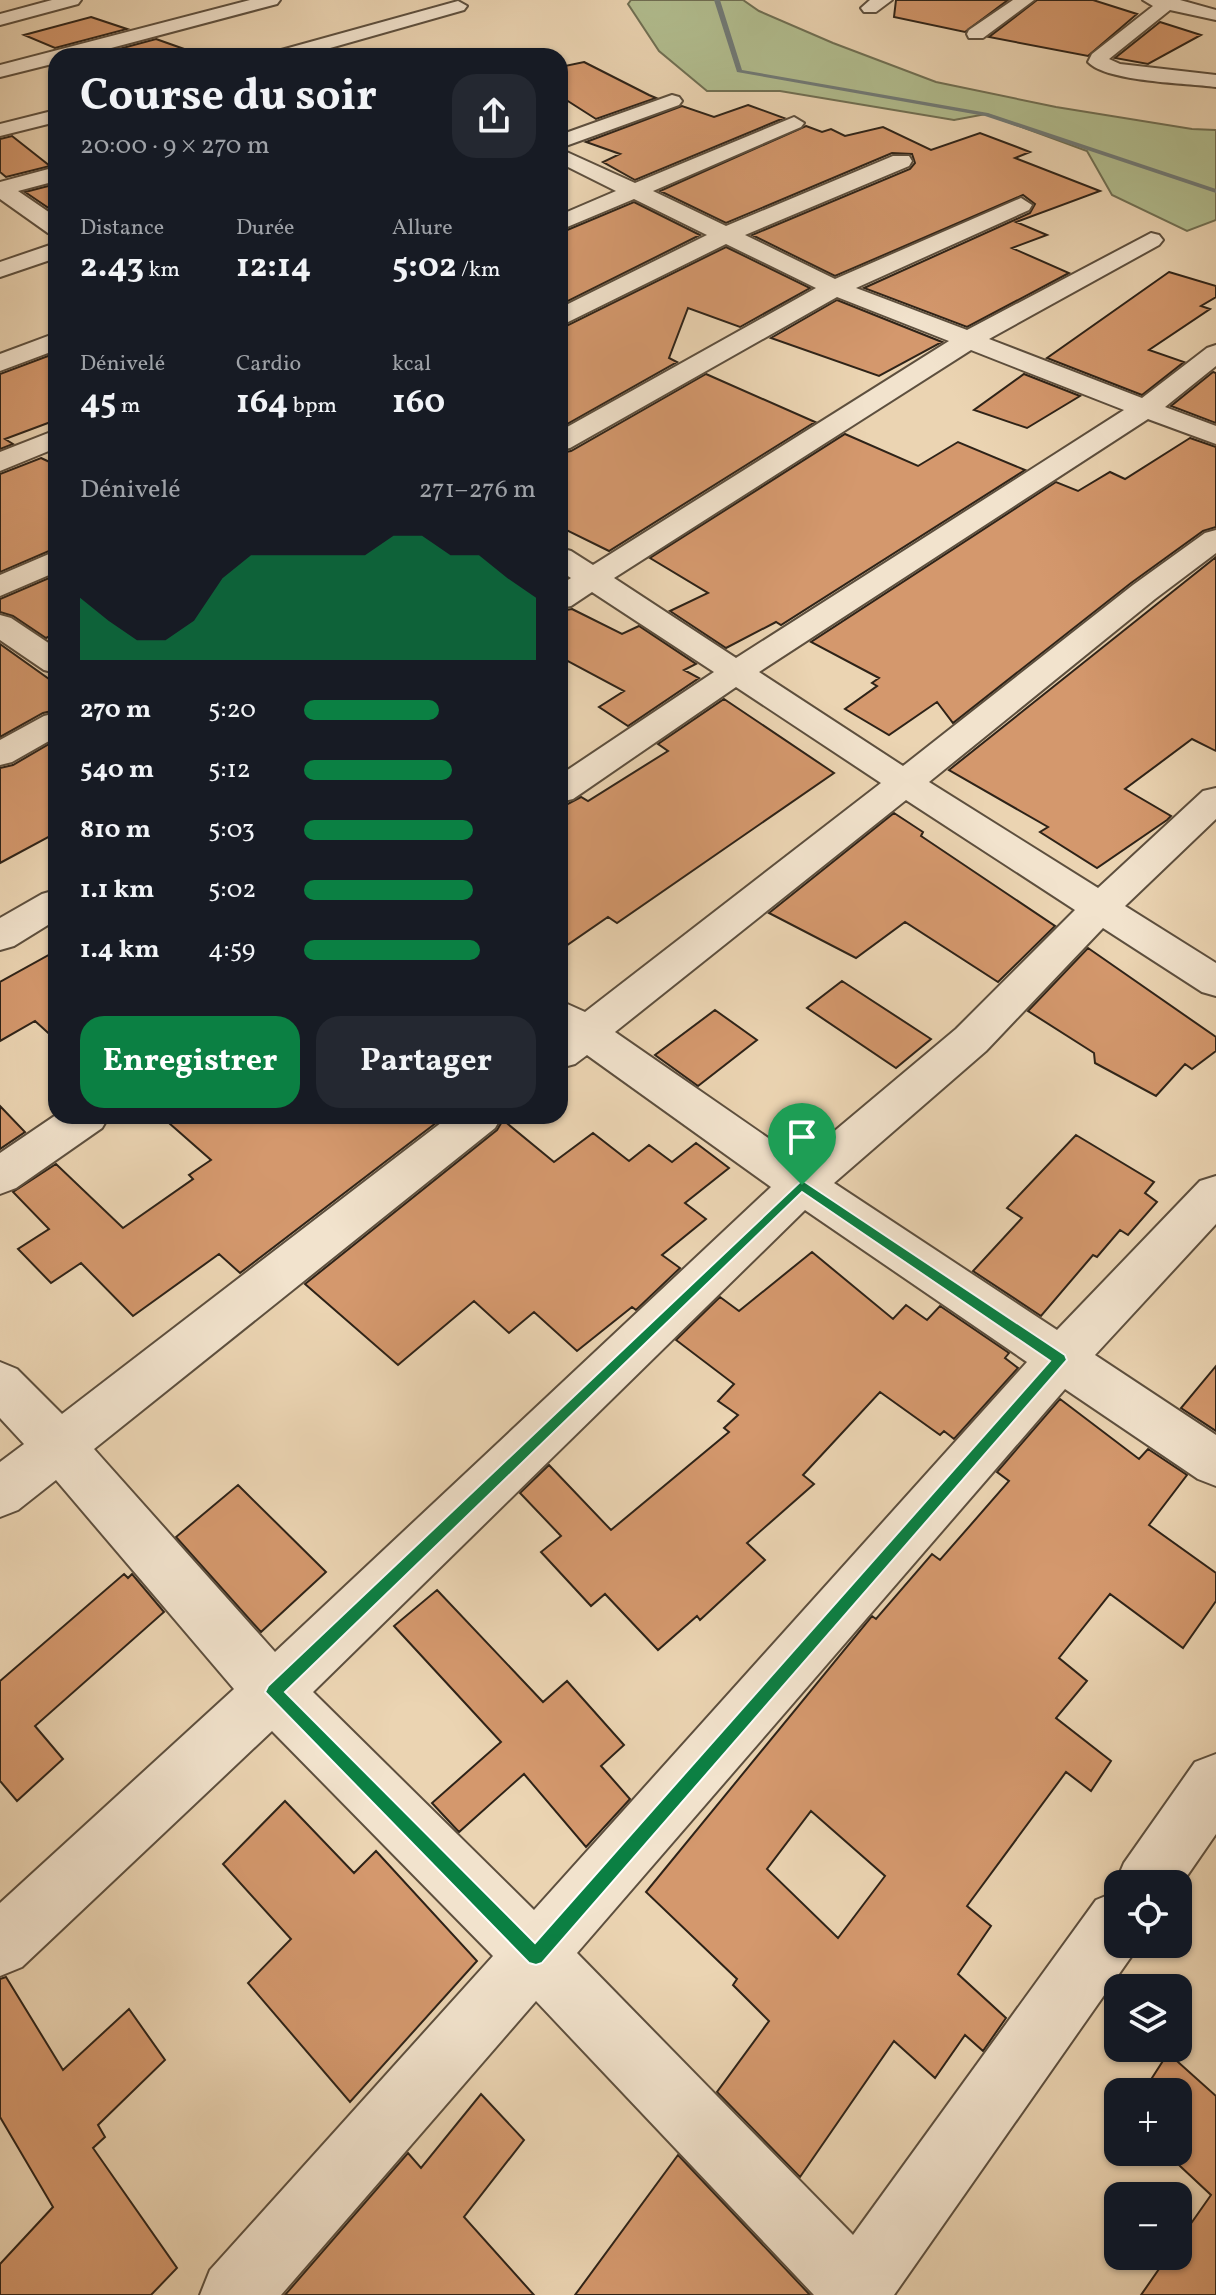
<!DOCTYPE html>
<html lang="fr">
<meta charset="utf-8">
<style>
:root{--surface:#171b24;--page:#242831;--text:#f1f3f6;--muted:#9ea1a6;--accent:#0b8043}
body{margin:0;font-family:Vollkorn,serif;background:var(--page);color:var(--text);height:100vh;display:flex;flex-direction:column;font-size:30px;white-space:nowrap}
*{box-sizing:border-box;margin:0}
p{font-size:26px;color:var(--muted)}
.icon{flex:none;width:44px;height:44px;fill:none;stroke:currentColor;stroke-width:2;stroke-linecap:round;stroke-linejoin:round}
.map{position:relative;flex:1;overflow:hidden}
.drawer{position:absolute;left:48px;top:48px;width:520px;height:1076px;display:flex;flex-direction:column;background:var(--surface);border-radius:24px;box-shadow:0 2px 6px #0004}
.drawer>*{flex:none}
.tools{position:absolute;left:1104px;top:1870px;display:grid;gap:16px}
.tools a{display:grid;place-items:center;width:88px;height:88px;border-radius:16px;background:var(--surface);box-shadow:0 2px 6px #0004;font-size:40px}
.pin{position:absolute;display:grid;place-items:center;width:68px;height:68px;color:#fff;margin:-82px -34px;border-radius:50% 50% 50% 0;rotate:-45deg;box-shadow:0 0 8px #0007}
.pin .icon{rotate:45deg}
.round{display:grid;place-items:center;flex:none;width:84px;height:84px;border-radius:24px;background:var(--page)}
.summary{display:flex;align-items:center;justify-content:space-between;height:136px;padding:0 32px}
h1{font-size:44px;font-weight:700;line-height:60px}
.stats{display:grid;grid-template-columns:repeat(3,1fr);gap:12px;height:136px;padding:8px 32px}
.stats div{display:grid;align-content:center}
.stats b{font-size:34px;font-weight:700}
.stats small{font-size:22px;font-weight:400}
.stats p{font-size:22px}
.chart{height:224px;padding:16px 32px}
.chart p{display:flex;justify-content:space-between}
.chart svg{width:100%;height:144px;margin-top:8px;fill:var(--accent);opacity:.7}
.action{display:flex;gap:16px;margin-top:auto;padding:16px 32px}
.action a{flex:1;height:92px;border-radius:24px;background:var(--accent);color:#fff;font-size:32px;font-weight:700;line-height:92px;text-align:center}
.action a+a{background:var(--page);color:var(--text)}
ul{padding:0 32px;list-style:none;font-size:26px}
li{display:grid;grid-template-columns:128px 96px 1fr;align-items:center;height:60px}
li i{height:20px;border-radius:10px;background:var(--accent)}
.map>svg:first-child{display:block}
.green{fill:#b2be90;stroke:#707054;stroke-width:2}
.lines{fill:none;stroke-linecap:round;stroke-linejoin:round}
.stream{fill:#717b78;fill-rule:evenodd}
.building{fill:#d4986d;stroke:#2e2318;stroke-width:2;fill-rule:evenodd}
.minor-casing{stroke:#5d4f3e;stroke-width:4}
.minor{fill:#f2e3cd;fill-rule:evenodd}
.route{fill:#0b8043;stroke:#fff;stroke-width:2;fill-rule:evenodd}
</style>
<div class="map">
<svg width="1216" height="2295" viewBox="0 0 1216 2295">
<rect width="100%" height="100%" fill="#ebd4b2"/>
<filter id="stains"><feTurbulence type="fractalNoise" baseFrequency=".0025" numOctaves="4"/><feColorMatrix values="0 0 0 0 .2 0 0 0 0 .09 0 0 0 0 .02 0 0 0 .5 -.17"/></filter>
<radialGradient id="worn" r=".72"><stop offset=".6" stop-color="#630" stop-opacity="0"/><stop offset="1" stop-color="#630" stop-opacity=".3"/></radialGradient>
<path class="green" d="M631,0H743L759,11L833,43L936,82L1056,107L1192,129L1216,130V220L1187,231L1112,195L1087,151L986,114L954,120L780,91H707L659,51L628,4Z"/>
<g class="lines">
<path class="stream" d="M714,0H720L742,70L988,113L1216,189V193L985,116L737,72Z"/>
</g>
<path class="building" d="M896,0H1008L965,32L894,17Z
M1037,0H1093L1137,14L1088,56L989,37Z
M91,17L127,29L55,48L24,35Z
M1160,22L1201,35L1148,64L1115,58Z
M156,39L187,50L186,56H93Z
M584,62L649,95L656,98L596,119L560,96V67Z
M748,105L784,118L635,180L603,162L620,154L586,142L682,106L714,117Z
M806,126L822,132L831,129L845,136L883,127L931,150L980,133L1030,152L1015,158L1100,191L1016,222L1047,235L1012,248L1069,273L967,327L864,288L1030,213L1035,204L1023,195L835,276L752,235L910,169L915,163L912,154L892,153L726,223L660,191Z
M12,136L50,166L6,177L0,172V139Z
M56,184V213L25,192Z
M634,202L700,235L560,305V233Z
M726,247L810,288L740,327L688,308L669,358L677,362L560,428V329Z
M1169,272L1216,286V297L1201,306L1210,309L1149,350L1184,362L1142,395L1047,358Z
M837,300L942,342L879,376L771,338Z
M56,353V420L5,439L13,444L0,449V374Z
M1213,372L1216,373V423L1171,406Z
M706,374L815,422L609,551L560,527V453L571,451Z
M1024,374L1080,396L1027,428L974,410Z
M845,434L918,466L958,442L1025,470L781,625L776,622L726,648L670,611L708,593L650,558Z
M1190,438L1216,447V527L1203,531L1131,583L953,723L937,702L889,735L845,709L877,686L872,683L879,678L811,642L1056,482L1078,491L1110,472L1125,479Z
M41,458L56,465V548L0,572V474Z
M1216,557V751L1192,739L1125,789L1171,816L1167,820L1097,868L1040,832L1048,827L949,770Z
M56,575V633L46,638L13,616L0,612V599Z
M572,609L622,634L639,626L696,664L684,670L699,678L628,726L599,707L624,691L560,657V611Z
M0,644L56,684V710L43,713L0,737Z
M724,699L834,773L617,923L608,917L560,950V808L581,797L588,801L668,751L658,744Z
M56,740V833L0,863V768L13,765Z
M894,813L923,832L921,836L1055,926L998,982L905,922L856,958L769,913Z
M1088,948L1216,1037V1051L1192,1069L1185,1064L1156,1096L1095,1063L1094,1053L1028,1011Z
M56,951V1040L35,1021L0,1041V982Z
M842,981L931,1039L896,1068L807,1008Z
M715,1010L757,1040L698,1086L655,1055Z
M0,1106L25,1132L0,1149Z
M161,1116H445L240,1273L219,1254L133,1316L81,1263L51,1283L18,1249L49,1229L13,1192L56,1164L123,1228L193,1179L189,1175L211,1160Z
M503,1120L554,1162L593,1133L629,1161L649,1145L672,1162L696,1143L729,1168L685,1203L706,1219L662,1255L680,1268L636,1310L632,1307L577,1351L534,1312L509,1333L474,1301L398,1365L305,1284L497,1130Z
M1076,1135L1154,1182L1145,1193L1157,1202L1128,1235L1120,1230L1097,1257L1093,1255L1041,1316L973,1271L1022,1218L1007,1208Z
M812,1252L893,1319L906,1305L927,1320L940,1306L1009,1353L1005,1358L1018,1368L954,1439L944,1431L940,1435L880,1392L803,1475L814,1484L747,1543L765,1560L700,1620L697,1616L658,1650L605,1594L591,1606L541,1552L561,1536L520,1493L549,1465L611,1530L729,1432L724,1428L738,1415L718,1401L734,1384L676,1340L720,1297L739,1311Z
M1216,1366V1431L1181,1408Z
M1060,1399L1139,1459L1148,1449L1187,1475L1149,1525L1216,1573V1601L1183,1648L1110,1594L1059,1658L1087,1681L1056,1718L1111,1761L1091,1791L1066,1772L967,1906L991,1926L958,1974L1006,2018L983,2051L965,2035L935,2078L894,2041L800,2177L717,2092L769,2021L733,1985L737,1979L646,1892L872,1616L876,1619L932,1554L940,1560L1009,1481L997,1472ZM811,1811L885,1876L838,1938L767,1869Z
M238,1485L326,1572L261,1632L176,1537Z
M124,1574L128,1578L132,1574L164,1612L35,1726L63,1759L17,1801L0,1781V1681Z
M437,1590L543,1702L567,1681L624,1745L601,1766L630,1799L586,1847L524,1774L459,1832L432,1803L501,1742L394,1626Z
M285,1801L354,1873L376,1851L477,1961L350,2102L248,1983L291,1939L223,1864Z
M6,1977L63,2070L129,2009L165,2060L98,2125L105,2137L93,2148L177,2268L151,2295H0V2264L53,2207L0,2117V1979Z
M1168,2053L1216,2096V2295H1141L1168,2256H1178V2242L1211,2195L1165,2152H1178V2092H1143Z
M481,2094L524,2140L464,2217L534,2295H285L408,2153L421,2168Z
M678,2155L810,2295H575Z"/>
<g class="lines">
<g class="minor-casing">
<path id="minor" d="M52,0H81L78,4L0,25V14Z
M250,0H280L277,4L81,56H56V63L0,77V65Z
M870,0H892L876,12H864L861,8Z
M1013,0H1034L983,38H969L967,34L969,30Z
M1143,0H1180L1216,10V20L1170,10L1109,59L1120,64L1216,75V87C1187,83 1107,82 1088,62L1092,54L1153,6Z
M458,1L467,6L464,10L302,56H271L274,52Z
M672,95L679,97L682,101L679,105L560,148V135Z
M56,110V122L0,136V124Z
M794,117L804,123L801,127L653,191L726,226L893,156H909L912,161L909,166L745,235L835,279L1021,198L1032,205L1029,210L856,288L967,330L1151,233L1159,235L1163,240L1159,245L989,339L1142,398L1207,348L1216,345V366L1165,407L1216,426V444L1148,419L759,672L903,766L1133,585L1205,533L1216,530V553L1155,599L929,782L1098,888L1203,791L1216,788V819L1125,906L1216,963V996L1202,992L1103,928L986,1051L834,1183L1057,1330L1200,1181L1216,1176V1224L1095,1355L1216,1435V1486L1198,1479L1065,1389L577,1953L853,2235L1096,1900L1118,1891L1115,1884L1124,1863L1195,1762L1216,1754V1834L1178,1889V1884H1118V1944H1140L894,2295H814L536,2001L281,2295H200L210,2270L493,1956L272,1731L22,1967L0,1976V1903L234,1689L56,1480L18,1510L0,1517V1462L24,1444L0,1418V1362L17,1369L62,1414L450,1116H502L495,1128L94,1449L275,1652L771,1187L587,1055L575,1064L560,1068V1005L565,1003L585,1012L881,783L736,687L573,799L560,802V775L714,672L592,592L571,606L560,608V585L571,578L560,571V548L571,551L593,565L949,341L837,297L570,448L560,450V431L816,288L726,244L560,326V308L707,235L634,199L560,230V215L616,191L560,163V149L635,183ZM971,350L1124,410L736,658L614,578ZM906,800L1075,910L956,1029L800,1160L615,1032ZM805,1210L1027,1362L534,1910L313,1692Z
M56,167V181L18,191L56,217V235L48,233L0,199V182Z
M56,243V258L0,277V262Z
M56,333V350L0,371V354Z
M56,430V448L0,471V452Z
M56,551V572L0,596V575Z
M0,615L11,618L56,648V673L44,670L0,640Z
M56,713V737L12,762L0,765V740L44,716Z
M56,890V920L14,946L0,950V918L42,894Z
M56,1115L109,1116L102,1128L16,1188L0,1194V1153Z"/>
</g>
<use href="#minor" class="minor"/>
</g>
<path class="route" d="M802,1180L1065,1355L1067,1360L542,1963L536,1965L529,1963L265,1692L268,1686ZM802,1192L1050,1361L535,1943L285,1692Z"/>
<rect width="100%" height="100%" filter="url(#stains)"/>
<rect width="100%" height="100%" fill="url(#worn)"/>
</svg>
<div class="tools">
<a><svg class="icon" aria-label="locate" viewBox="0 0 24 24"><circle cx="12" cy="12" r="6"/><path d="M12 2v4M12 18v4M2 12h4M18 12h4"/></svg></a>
<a><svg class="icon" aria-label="layers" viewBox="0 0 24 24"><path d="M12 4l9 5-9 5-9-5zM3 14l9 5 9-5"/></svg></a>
<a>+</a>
<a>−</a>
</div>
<div class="pin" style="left:802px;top:1185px;background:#1e9e55"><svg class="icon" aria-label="arrive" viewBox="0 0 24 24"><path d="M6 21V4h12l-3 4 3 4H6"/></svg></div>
<section class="drawer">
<div class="summary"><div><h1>Course du soir</h1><p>20:00 · 9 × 270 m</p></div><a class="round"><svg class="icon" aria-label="share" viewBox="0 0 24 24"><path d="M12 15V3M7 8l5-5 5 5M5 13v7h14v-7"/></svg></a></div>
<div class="stats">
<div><p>Distance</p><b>2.43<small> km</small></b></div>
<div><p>Durée</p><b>12:14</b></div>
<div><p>Allure</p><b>5:02<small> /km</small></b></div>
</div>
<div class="stats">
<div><p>Dénivelé</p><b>45<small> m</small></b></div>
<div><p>Cardio</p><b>164<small> bpm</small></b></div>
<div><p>kcal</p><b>160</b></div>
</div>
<div class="chart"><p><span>Dénivelé</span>271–276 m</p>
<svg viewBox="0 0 160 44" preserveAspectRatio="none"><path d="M0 44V25L10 32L20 38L30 38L40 32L50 19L60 12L70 12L80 12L90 12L100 12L110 6L120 6L130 12L140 12L150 19L160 25V44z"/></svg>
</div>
<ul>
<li><b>270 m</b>5:20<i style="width:58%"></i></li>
<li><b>540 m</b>5:12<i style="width:64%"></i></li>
<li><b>810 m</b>5:03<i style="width:73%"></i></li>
<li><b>1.1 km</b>5:02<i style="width:73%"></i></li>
<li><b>1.4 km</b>4:59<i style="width:76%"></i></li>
</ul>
<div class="action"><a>Enregistrer</a><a>Partager</a></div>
</section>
</div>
